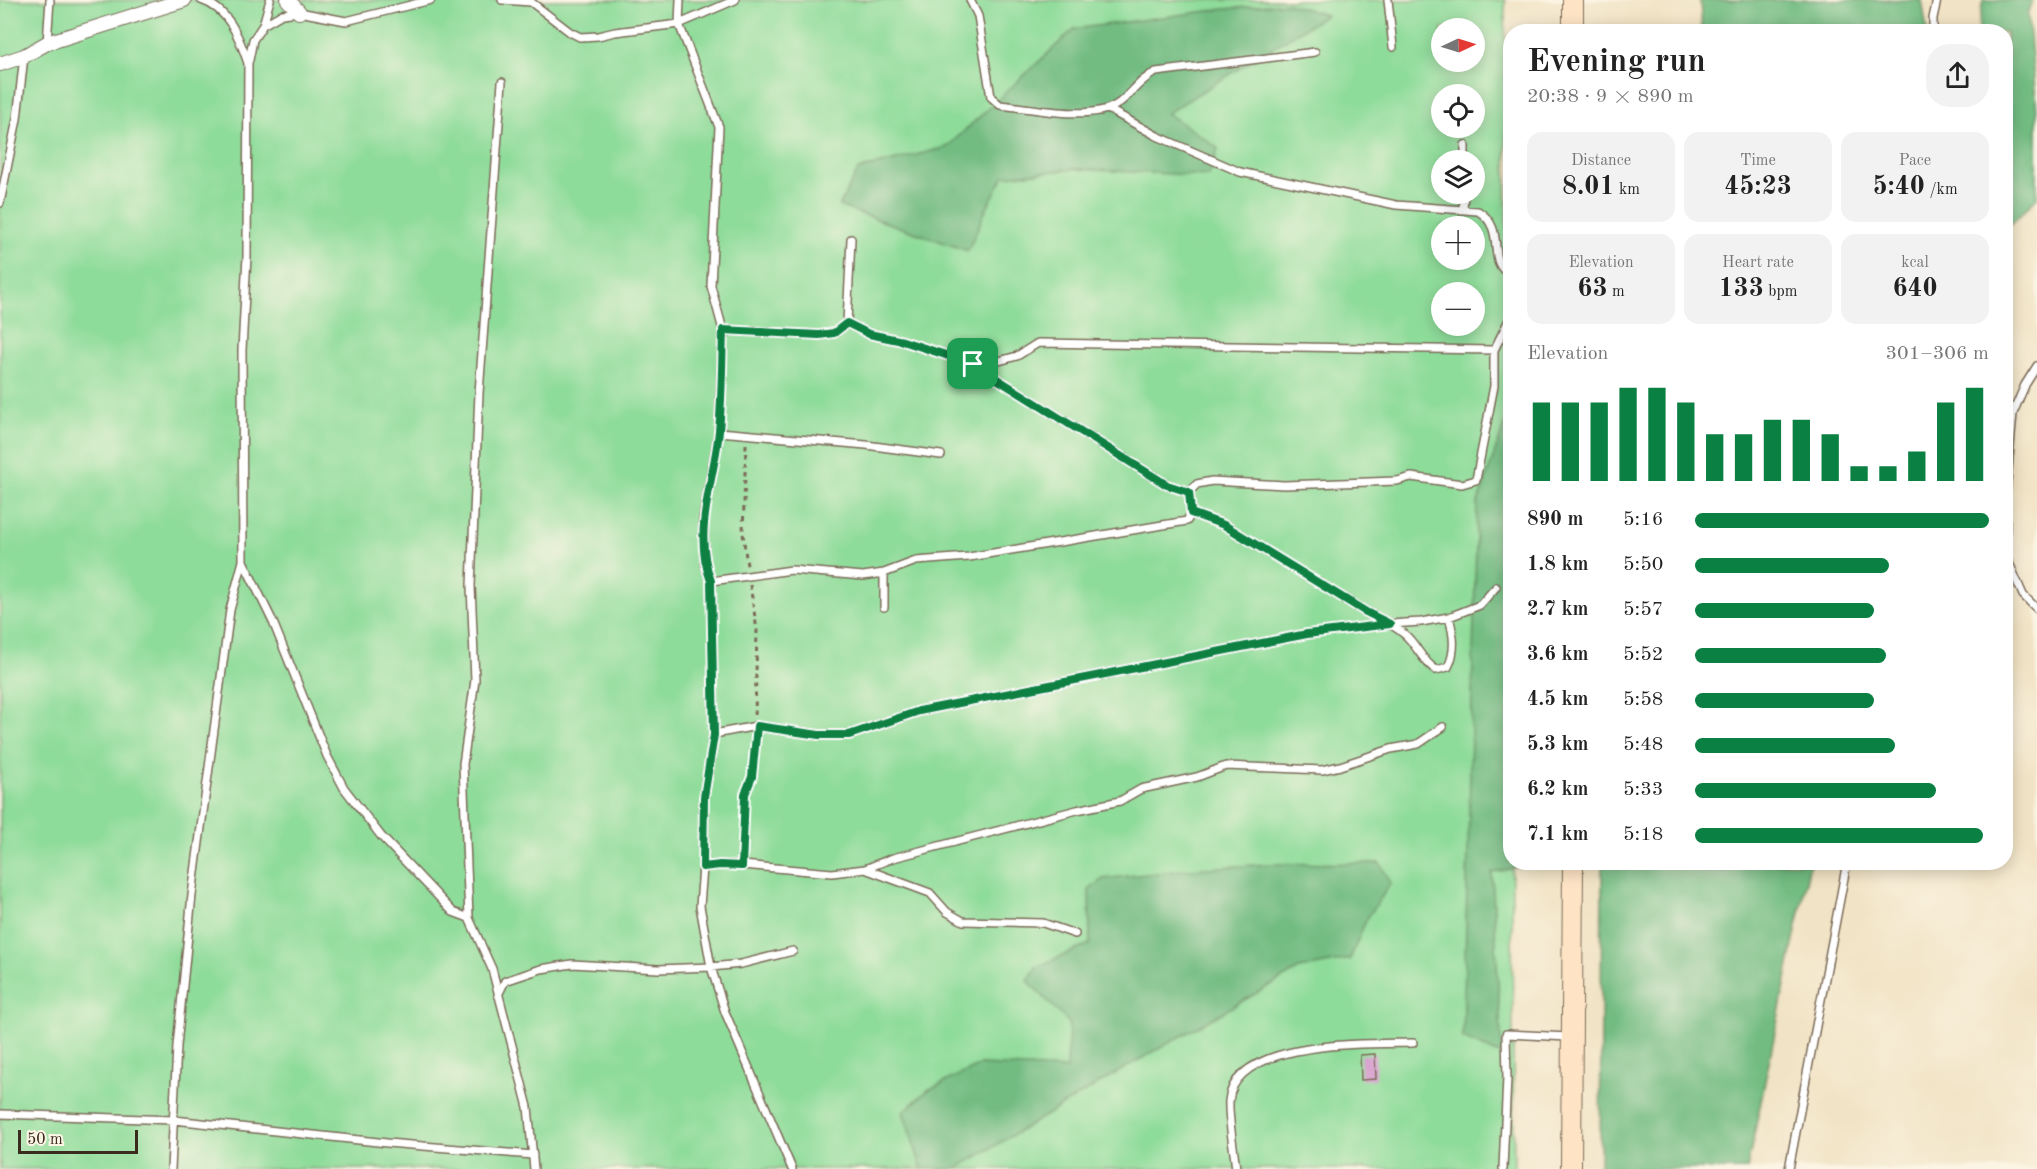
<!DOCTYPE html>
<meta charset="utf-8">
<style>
:root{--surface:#fff;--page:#f2f2f2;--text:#222;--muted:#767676;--accent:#0b8043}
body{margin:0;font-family:"Old Standard TT",serif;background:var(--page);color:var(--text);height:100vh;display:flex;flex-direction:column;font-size:22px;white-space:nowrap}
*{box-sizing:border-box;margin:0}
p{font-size:20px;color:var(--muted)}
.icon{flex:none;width:33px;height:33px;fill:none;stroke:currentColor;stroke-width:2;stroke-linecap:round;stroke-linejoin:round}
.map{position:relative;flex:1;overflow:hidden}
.sheet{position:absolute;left:1503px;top:24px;width:510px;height:846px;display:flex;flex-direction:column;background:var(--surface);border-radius:24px;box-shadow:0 3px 15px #0003}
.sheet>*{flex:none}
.needle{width:39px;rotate:86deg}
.buttons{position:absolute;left:1431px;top:18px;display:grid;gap:12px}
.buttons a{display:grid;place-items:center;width:54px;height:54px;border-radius:50%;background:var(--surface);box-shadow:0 3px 15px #0003;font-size:30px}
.scale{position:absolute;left:18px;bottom:15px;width:120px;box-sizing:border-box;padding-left:6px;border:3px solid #3b2a1e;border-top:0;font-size:16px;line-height:21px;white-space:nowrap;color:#3b2a1e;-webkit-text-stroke:4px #fcf5e5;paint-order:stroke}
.pin{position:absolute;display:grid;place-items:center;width:51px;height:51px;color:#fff;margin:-26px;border-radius:12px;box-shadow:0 3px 9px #0006}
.round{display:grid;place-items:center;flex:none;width:63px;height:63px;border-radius:24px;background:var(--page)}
.head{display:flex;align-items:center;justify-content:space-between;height:102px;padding:0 24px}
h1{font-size:33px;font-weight:800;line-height:45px}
.metrics{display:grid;grid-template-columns:repeat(3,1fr);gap:9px;height:102px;padding:6px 24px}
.metrics div{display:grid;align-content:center;border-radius:15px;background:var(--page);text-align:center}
.metrics b{font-size:26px;font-weight:800}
.metrics small{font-size:16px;font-weight:400}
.metrics p{font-size:16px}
.chart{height:168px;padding:12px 24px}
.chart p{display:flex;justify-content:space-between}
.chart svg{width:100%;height:108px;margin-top:6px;stroke:var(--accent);stroke-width:6}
ul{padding:0 24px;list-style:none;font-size:20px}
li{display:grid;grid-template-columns:96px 72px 1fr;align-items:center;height:45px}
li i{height:15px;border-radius:8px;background:var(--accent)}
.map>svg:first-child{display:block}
.green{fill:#8edc9a;stroke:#64835c;stroke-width:1.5;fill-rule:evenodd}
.forest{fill:#72bc82;stroke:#567350;stroke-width:1.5}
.building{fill:#d293cc}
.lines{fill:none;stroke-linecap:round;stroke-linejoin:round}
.service-casing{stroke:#7b6b58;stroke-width:10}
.minor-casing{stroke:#7b6b58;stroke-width:16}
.secondary-casing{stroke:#7b6b58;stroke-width:22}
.path{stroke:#7b6b58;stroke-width:3;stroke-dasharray:4.5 4.5;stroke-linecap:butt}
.service{stroke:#fff;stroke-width:7}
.minor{stroke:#fff;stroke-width:14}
.secondary{stroke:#fee4c5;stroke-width:20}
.route-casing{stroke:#fff;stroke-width:12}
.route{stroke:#0b8043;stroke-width:8}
</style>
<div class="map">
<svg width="2037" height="1169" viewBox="0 0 2037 1169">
<rect width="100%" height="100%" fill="#fcf5e5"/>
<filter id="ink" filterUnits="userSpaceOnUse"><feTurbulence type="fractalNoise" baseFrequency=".0167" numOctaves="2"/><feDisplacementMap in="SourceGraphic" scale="12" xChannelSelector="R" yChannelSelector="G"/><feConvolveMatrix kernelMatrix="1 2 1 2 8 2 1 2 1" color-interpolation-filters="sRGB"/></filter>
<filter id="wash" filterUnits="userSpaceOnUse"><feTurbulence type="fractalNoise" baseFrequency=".008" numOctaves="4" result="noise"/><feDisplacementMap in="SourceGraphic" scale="24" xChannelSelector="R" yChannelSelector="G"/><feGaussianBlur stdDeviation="1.35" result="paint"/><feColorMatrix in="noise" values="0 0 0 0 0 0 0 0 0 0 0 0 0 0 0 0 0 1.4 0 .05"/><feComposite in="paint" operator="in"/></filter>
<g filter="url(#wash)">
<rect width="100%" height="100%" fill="#f1e3c5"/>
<path class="green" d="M0,0H1505L1514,1169H0ZM1442,28H1474V62H1442ZM1442,94H1474V128H1442ZM1442,160H1474V194H1442ZM1442,226H1474V260H1442ZM1442,292H1474V326H1442Z"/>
<path class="forest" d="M1700,0H1922L1927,31H1702Z
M1983,0H2033L2028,14L2037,110V198L2006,229V32L1978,31Z
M1287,3L1326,15L1167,113L1218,148L1209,176L1075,169L1004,176L986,209L968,251L839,206L858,170L947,147L1074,29L1215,10Z
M1510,408V862L1534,863L1492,873L1502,1055L1463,1038L1477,505Z
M1380,863L1391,883L1366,920L1350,959L1299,969L1125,1068L956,1169H922L903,1112L928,1090L980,1065L1067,1069L1069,1023L1028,981L1036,967L1090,944L1089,890L1103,879L1190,869L1270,864Z
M1602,863H1810L1747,1169H1600Z"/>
<g id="blocks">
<path class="building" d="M1375,1054L1376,1079L1361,1080L1360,1055Z"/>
</g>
</g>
<g filter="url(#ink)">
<use href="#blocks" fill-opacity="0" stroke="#7b6b58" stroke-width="1.5"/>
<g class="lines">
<g class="service-casing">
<path id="service" d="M201,0C229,9 239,37 248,63L247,256L242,350L243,561L273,622L327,756L344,788L381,836L453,912L469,918L492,969L528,1107L534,1169
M502,0L531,2L570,32L580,37L598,36L615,32L679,24L735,0
M680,0L679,24L719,127L711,286L723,330L719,432L703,519L705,564L711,581L714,734L704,797L703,867L700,906L711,967L725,1012L792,1169
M970,0L978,16L991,97L1000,105C1031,108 1090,121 1116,105C1132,95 1138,80 1156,72L1315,52
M1388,0L1393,47
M263,25L270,0
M1933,32V18L1937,0
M47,43L50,0
M249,60L253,40L263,25L282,14L299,12L346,21L431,0
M1108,109L1157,136L1240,172L1396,205L1478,211C1508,229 1485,263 1510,274
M1465,145V160
M0,203L17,119L24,56
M1463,209L1464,194
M847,323L869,334L903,341L973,364L1167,485L1189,492
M723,330L819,335L834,333L847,323L851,239
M973,364L999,361L1017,356L1038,343L1494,350
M2037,366L2025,385L2013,413L2006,493V556L2023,595L2037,609
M719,432L866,445L941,455
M1191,513L1224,525L1366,612C1381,620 1400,627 1411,641C1420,652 1424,662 1436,670L1448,667C1456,651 1454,635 1449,617
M884,573V607
M711,581L792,570L863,576L884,573L916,561L969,557L1187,521L1191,513L1189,492L1197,484L1212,481L1284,485L1397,481L1411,477L1462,484L1476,480L1494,386V350L1510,318V280
M714,734L757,726L819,735H849L919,711L1307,634L1390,624L1421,622L1449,617L1480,605L1496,587
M703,867L720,865H742L832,873L865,869L893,858L1077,810L1120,801L1141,789L1197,777L1226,766L1322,770L1340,766L1391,749L1418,744L1443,727
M865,869L930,893L947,912L963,921L1043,923L1075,934
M469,918L463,764L475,680L471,586L479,393L502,82
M498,995L505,981L541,969L572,964L658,969L711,967L741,964L793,951
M0,1114L174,1120L387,1143L533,1155
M171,1169L177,1046L192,895L230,610L243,561
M1236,1169C1234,1150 1228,1118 1229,1101C1234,1039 1369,1044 1413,1043
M1503,1169L1507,1077L1506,1034L1569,1037
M1789,1169L1847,862"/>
</g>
<g class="minor-casing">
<path id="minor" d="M288,0L299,12
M0,64L24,56L47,43L184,0"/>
</g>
<g class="secondary-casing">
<path id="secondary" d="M1573,0V32
M1571,1169L1573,862"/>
</g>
<path class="path" d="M746,444L743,533L747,566
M750,585L757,630L755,716
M743,855L745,794L752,777L756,737"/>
<use href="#service" class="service"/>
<use href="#minor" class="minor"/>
<use href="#secondary" class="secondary"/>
</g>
</g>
<g class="lines" filter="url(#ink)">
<g class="route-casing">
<path id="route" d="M847,323L869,334L903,341L973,364L1167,485L1189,492L1191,513L1224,525L1366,612L1390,624L1307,634L919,711L849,735H819L757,726L752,777L745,794L742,866L720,865L703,867L704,797L714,735L711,581C692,531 714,482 719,431C722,398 722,364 723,330L819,335L834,333Z"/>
</g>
<use href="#route" class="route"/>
</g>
</svg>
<div class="buttons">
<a><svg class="needle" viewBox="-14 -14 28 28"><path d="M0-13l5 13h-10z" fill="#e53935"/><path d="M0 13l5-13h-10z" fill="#767676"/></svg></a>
<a><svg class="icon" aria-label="locate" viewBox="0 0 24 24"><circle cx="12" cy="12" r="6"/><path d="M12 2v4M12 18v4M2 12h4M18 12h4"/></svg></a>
<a><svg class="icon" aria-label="layers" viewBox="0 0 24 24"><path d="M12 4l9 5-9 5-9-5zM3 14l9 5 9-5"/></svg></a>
<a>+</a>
<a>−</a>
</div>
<div class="scale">50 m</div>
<div class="pin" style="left:973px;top:364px;background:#1e9e55"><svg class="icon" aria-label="arrive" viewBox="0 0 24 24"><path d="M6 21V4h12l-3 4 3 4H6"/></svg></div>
<section class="sheet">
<div class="head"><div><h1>Evening run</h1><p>20:38 · 9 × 890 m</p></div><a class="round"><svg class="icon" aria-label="share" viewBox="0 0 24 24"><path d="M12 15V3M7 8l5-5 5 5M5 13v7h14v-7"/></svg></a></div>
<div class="metrics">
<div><p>Distance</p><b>8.01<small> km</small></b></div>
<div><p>Time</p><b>45:23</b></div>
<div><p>Pace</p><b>5:40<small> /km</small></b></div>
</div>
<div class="metrics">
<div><p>Elevation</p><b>63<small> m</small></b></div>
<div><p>Heart rate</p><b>133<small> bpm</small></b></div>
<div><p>kcal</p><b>640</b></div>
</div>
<div class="chart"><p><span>Elevation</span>301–306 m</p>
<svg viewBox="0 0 160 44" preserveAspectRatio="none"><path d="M5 44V12M15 44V12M25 44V12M35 44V6M45 44V6M55 44V12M65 44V25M75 44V25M85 44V19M95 44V19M105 44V25M115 44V38M125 44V38M135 44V32M145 44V12M155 44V6"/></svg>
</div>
<ul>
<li><b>890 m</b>5:16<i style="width:100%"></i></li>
<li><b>1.8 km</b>5:50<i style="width:66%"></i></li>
<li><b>2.7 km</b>5:57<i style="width:61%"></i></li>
<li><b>3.6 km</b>5:52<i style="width:65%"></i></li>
<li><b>4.5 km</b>5:58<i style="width:61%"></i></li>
<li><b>5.3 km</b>5:48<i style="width:68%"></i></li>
<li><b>6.2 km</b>5:33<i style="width:82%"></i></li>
<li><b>7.1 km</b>5:18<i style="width:98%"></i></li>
</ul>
</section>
</div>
